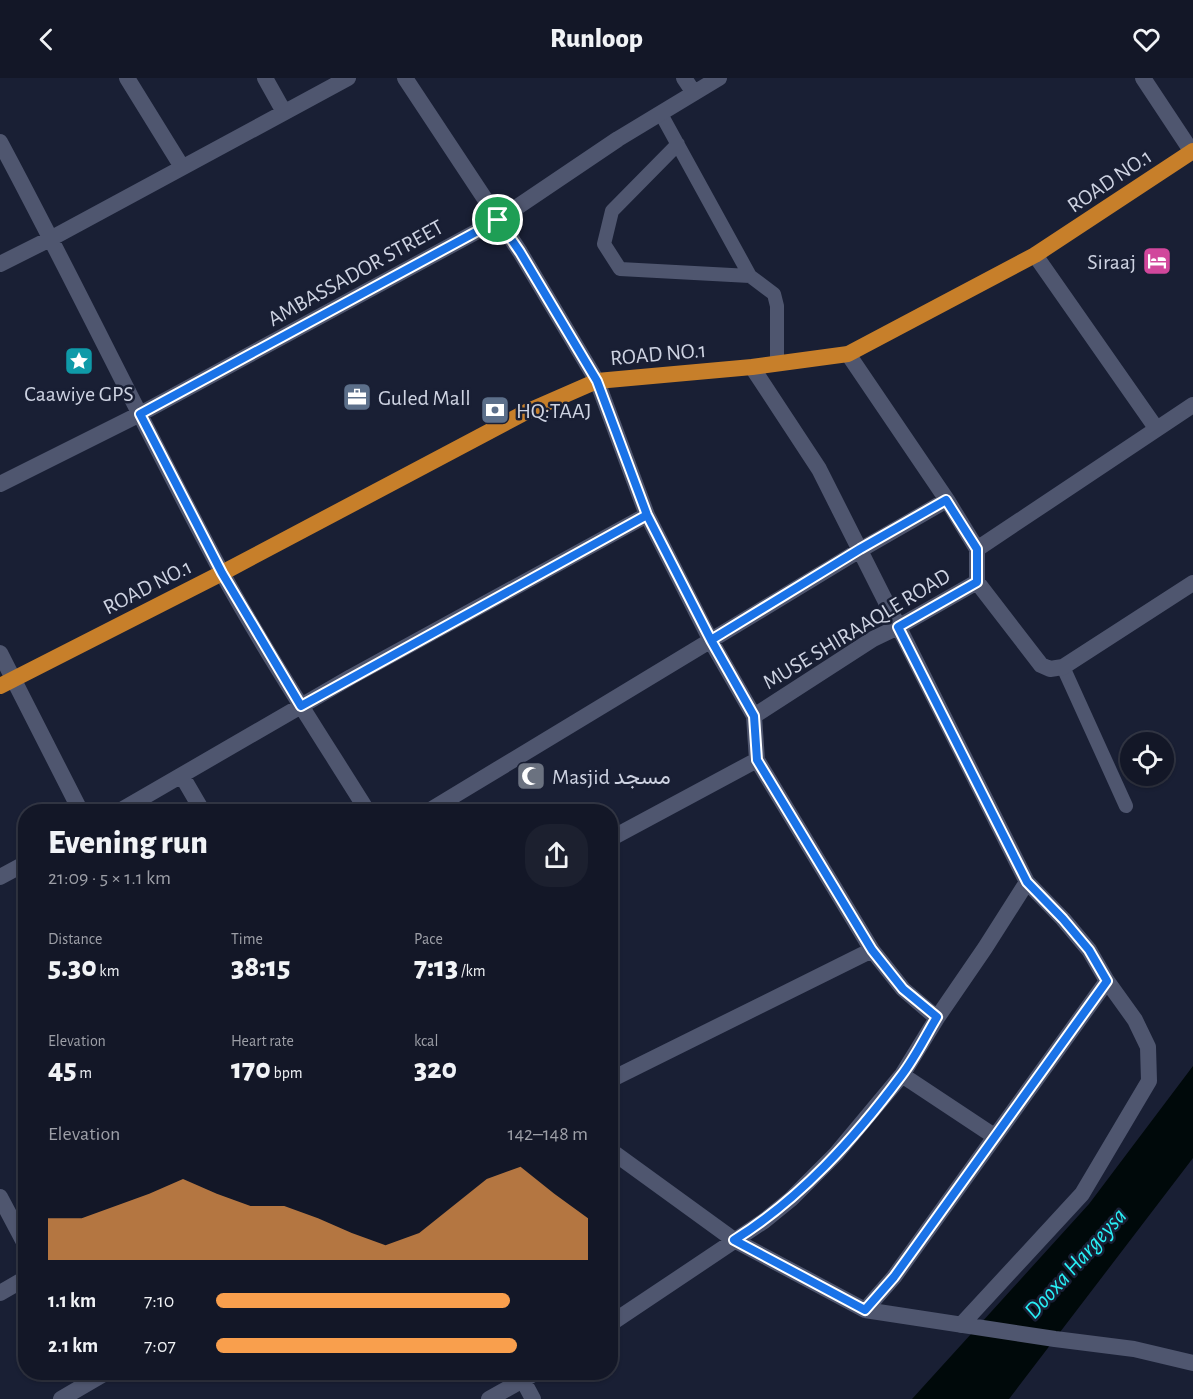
<!DOCTYPE html>
<meta charset="utf-8">
<style>
:root{--surface:#131727;--page:#1c202f;--text:#f1f3f6;--muted:#9d9fa7;--line:#323644;--accent:#f99f4d}
body{margin:0;font-family:"Alegreya Sans",Vazirmatn,sans-serif;background:var(--page);color:var(--text);height:100vh;display:flex;flex-direction:column;font-size:22px;white-space:nowrap}
*{box-sizing:border-box;margin:0}
p{font-size:20px;color:var(--muted)}
.icon{flex:none;width:33px;height:33px;fill:none;stroke:currentColor;stroke-width:2;stroke-linecap:round;stroke-linejoin:round}
.map{position:relative;flex:1;overflow:hidden}
.details{position:absolute;left:18px;top:726px;width:600px;height:576px;display:flex;flex-direction:column;background:var(--surface);border-radius:24px;box-shadow:0 2px 4px #0004,0 0 0 2px var(--line)}
.details>*{flex:none}
.buttons{position:absolute;left:1120px;top:654px;display:grid;gap:12px}
.buttons a{display:grid;place-items:center;width:54px;height:54px;border-radius:50%;background:var(--surface);box-shadow:0 2px 4px #0004,0 0 0 2px var(--line);font-size:30px}
.pin{position:absolute;display:grid;place-items:center;width:51px;height:51px;color:#fff;margin:-26px;border:3px solid #fff;border-radius:50%;box-shadow:0 2px 6px #0007}
.round{display:grid;place-items:center;flex:none;width:63px;height:63px;border-radius:24px;background:var(--page)}
.headline{display:flex;align-items:center;justify-content:space-between;height:102px;padding:0 30px}
h1{font-size:33px;font-weight:800;line-height:45px}
.figures{display:grid;grid-template-columns:repeat(3,1fr);gap:9px;height:102px;padding:6px 30px}
.figures div{display:grid;align-content:center}
.figures b{font-size:30px;font-weight:800}
.figures small{font-size:16px;font-weight:400}
.figures p{font-size:16px}
.chart{height:168px;padding:12px 30px}
.chart p{display:flex;justify-content:space-between}
.chart svg{width:100%;height:108px;margin-top:6px;fill:var(--accent);opacity:.7}
ul{padding:0 30px;list-style:none;font-size:20px}
li{display:grid;grid-template-columns:96px 72px 1fr;align-items:center;height:45px}
li i{height:15px;border-radius:8px;background:var(--accent)}
header{display:flex;justify-content:space-between;align-items:center;height:78px;padding:0 30px;background:var(--surface);font-size:27px;font-weight:800}
.map>svg:first-child{display:block}
.water{fill:#00090a}
.lines{fill:none;stroke-linecap:round;stroke-linejoin:round}
.service{stroke:#4f566f;stroke-width:14}
.minor{stroke:#4f566f;stroke-width:16}
.trunk{stroke:#c77f2a;stroke-width:16}
.route-casing{stroke:#fff;stroke-width:12}
.route{stroke:#1a73e8;stroke-width:8}
.labels{text-anchor:middle;stroke-width:5;stroke-linejoin:round;paint-order:stroke}
.street-label{font-size:22px;fill:#ced3e2;stroke:#191f34}
.poi-label{font-size:22px;fill:#ced3e2;stroke:#191f34;text-anchor:start}
.water-label{font-size:24px;font-style:italic;fill:#28f0f6;stroke:#191f34}
</style>
<header><svg class="icon" aria-label="back" viewBox="0 0 24 24"><path d="M15 5l-7 7 7 7"/></svg>Runloop<svg class="icon" aria-label="heart" viewBox="0 0 24 24"><path d="M12 20l-8-8c-3-5 5-10 8-4 3-6 11-1 8 4z"/></svg></header>
<div class="map">
<svg width="1193" height="1321" viewBox="0 0 1193 1321">
<rect width="100%" height="100%" fill="#191f34"/>
<path class="water" d="M1193,988V1080L1009,1321H912L1089,1126Z"/>
<g class="lines">
<path class="service" d="M661,36L750,198L774,216L777,228V286
M678,66L612,133L604,166L620,191L750,198
M1063,589L1126,728"/>
<path class="minor" d="M127,0L182,89
M265,0L284,34
M405,0L520,174L597,303L647,437L711,563L754,638L757,682L872,872L903,911L937,940
M684,0L694,15
M1143,0L1192,74
M0,64C76,206 145,351 221,493C266,575 318,654 368,734
M1035,177L1156,350
M0,186L52,160L348,0
M848,276L947,422L977,471
M752,289L819,391L1027,804L1063,841L1089,872L1107,903L1135,942L1148,969L1149,1003L1082,1116L961,1247
M1193,327L977,471V504L1041,587L1050,591L1063,589L1193,505
M0,406L140,336L498,142L618,61L719,0
M0,575L81,734
M754,638L873,561L898,549L977,504
M182,698L203,734
M118,734L351,599L647,437
M427,734L860,472L947,422
M610,761L757,682
M0,799L26,785
M902,997L994,1058
M610,1002L872,872
M610,1072L734,1162L865,1232L1055,1261L1134,1271L1193,1285
M0,1119L26,1168
M0,1215L26,1200
M865,1232L894,1199L1107,903
M610,1246L764,1143L791,1121L836,1076L902,997L937,940L985,870L1027,804
M519,1295L533,1321
M61,1321L107,1294
M489,1321L537,1294"/>
<path class="trunk" d="M0,608L222,495L526,334L597,303L752,289L848,276L1035,177L1193,73"/>
</g>
<g class="lines">
<g class="route-casing">
<path id="route" d="M498,142L140,336L222,495L301,628L647,437L711,562L754,638L757,682L872,872L903,911L937,939C925,959 915,980 901,998C854,1061 800,1121 734,1162L865,1232L894,1199L1107,903L1089,872L1063,841L1027,804L898,549L977,504V471L946,422L860,471L711,562L647,437L597,303L520,174L498,142"/>
</g>
<use href="#route" class="route"/>
</g>
<defs>
<g id="hotel-square" transform="scale(1.5)"><rect x="-9" y="-9" width="18" height="18" rx="4" fill="#d1479c" stroke="#191f34"/><path d="M-6-4.5h1.5V1H6V5H4.5V3h-9V5H-6ZM-4 0a1.8 1.8 0 1 1 3.6 0ZM.5 0V-2.5h3Q6-2.5 6 0Z" fill="#fff"/></g>
<g id="sight-square" transform="scale(1.5)"><rect x="-9" y="-9" width="18" height="18" rx="4" fill="#0f9aa8" stroke="#191f34"/><path d="M0-6L1.8-2.2L6-1.7L2.9 1.2L3.7 5.4L0 3.3L-3.7 5.4L-2.9 1.2L-6-1.7L-1.8-2.2Z" fill="#fff"/></g>
<g id="office-square" transform="scale(1.5)"><rect x="-9" y="-9" width="18" height="18" rx="4" fill="#5c6f8a" stroke="#191f34"/><path d="M-6-3h4V-5.5h4V-3h4V5H-6ZM-1-4.5V-3h2v-1.5ZM-6 0V1H6V0Z" fill="#fff"/></g>
<g id="bank-square" transform="scale(1.5)"><rect x="-9" y="-9" width="18" height="18" rx="4" fill="#5c6f8a" stroke="#191f34"/><path d="M-6-4H6V4H-6ZM0-2.3a2.3 2.3 0 1 0 0 4.6a2.3 2.3 0 1 0 0-4.6Z" fill="#fff"/></g>
<g id="mosque-square" transform="scale(1.5)"><rect x="-9" y="-9" width="18" height="18" rx="4" fill="#6b7280" stroke="#191f34"/><path d="M3.5-4.9A6 6 0 1 0 3.5 4.9A5 5 0 1 1 3.5-4.9Z" fill="#fff"/></g>
</defs>
<g fill-rule="evenodd">
<use href="#hotel-square" x="1157" y="183"/>
<use href="#sight-square" x="79" y="283"/>
<use href="#office-square" x="357" y="319"/>
<use href="#bank-square" x="495" y="332"/>
<use href="#mosque-square" x="531" y="698"/>
</g>
<g class="labels">
<g class="street-label">
<text transform="translate(1109 102) rotate(-34)" y="8">ROAD NO.1</text>
<text transform="translate(355 194) rotate(-29)" y="8">AMBASSADOR STREET</text>
<text transform="translate(658 275) rotate(-5)" y="8">ROAD NO.1</text>
<text transform="translate(147 508) rotate(-27)" y="8">ROAD NO.1</text>
<text transform="translate(856 550) rotate(-31)" y="8">MUSE SHIRAAQLE ROAD</text>
</g>
<g class="poi-label">
<text x="1136" y="191" text-anchor="end">Siraaj</text>
<text x="79" y="323" text-anchor="middle">Caawiye GPS</text>
<text x="378" y="327">Guled Mall</text>
<text x="516" y="340">HQ:TAAJ</text>
<text x="552" y="706">Masjid مسجد</text>
</g>
<g class="water-label">
<text transform="translate(1075 1185) rotate(-48)" y="8">Dooxa Hargeysa</text>
</g>
</g>
</svg>
<div class="buttons">
<a><svg class="icon" aria-label="locate" viewBox="0 0 24 24"><circle cx="12" cy="12" r="6"/><path d="M12 2v4M12 18v4M2 12h4M18 12h4"/></svg></a>
</div>
<div class="pin" style="left:498px;top:142px;background:#1e9e55"><svg class="icon" aria-label="arrive" viewBox="0 0 24 24"><path d="M6 21V4h12l-3 4 3 4H6"/></svg></div>
<section class="details">
<div class="headline"><div><h1>Evening run</h1><p>21:09 · 5 × 1.1 km</p></div><a class="round"><svg class="icon" aria-label="share" viewBox="0 0 24 24"><path d="M12 15V3M7 8l5-5 5 5M5 13v7h14v-7"/></svg></a></div>
<div class="figures">
<div><p>Distance</p><b>5.30<small> km</small></b></div>
<div><p>Time</p><b>38:15</b></div>
<div><p>Pace</p><b>7:13<small> /km</small></b></div>
</div>
<div class="figures">
<div><p>Elevation</p><b>45<small> m</small></b></div>
<div><p>Heart rate</p><b>170<small> bpm</small></b></div>
<div><p>kcal</p><b>320</b></div>
</div>
<div class="chart"><p><span>Elevation</span>142–148 m</p>
<svg viewBox="0 0 160 44" preserveAspectRatio="none"><path d="M0 44V27L10 27L20 22L30 17L40 11L50 17L60 22L70 22L80 27L90 33L100 38L110 33L120 22L130 11L140 6L150 17L160 27V44z"/></svg>
</div>
<ul>
<li><b>1.1 km</b>7:10<i style="width:79%"></i></li>
<li><b>2.1 km</b>7:07<i style="width:81%"></i></li>
</ul>
</section>
</div>
